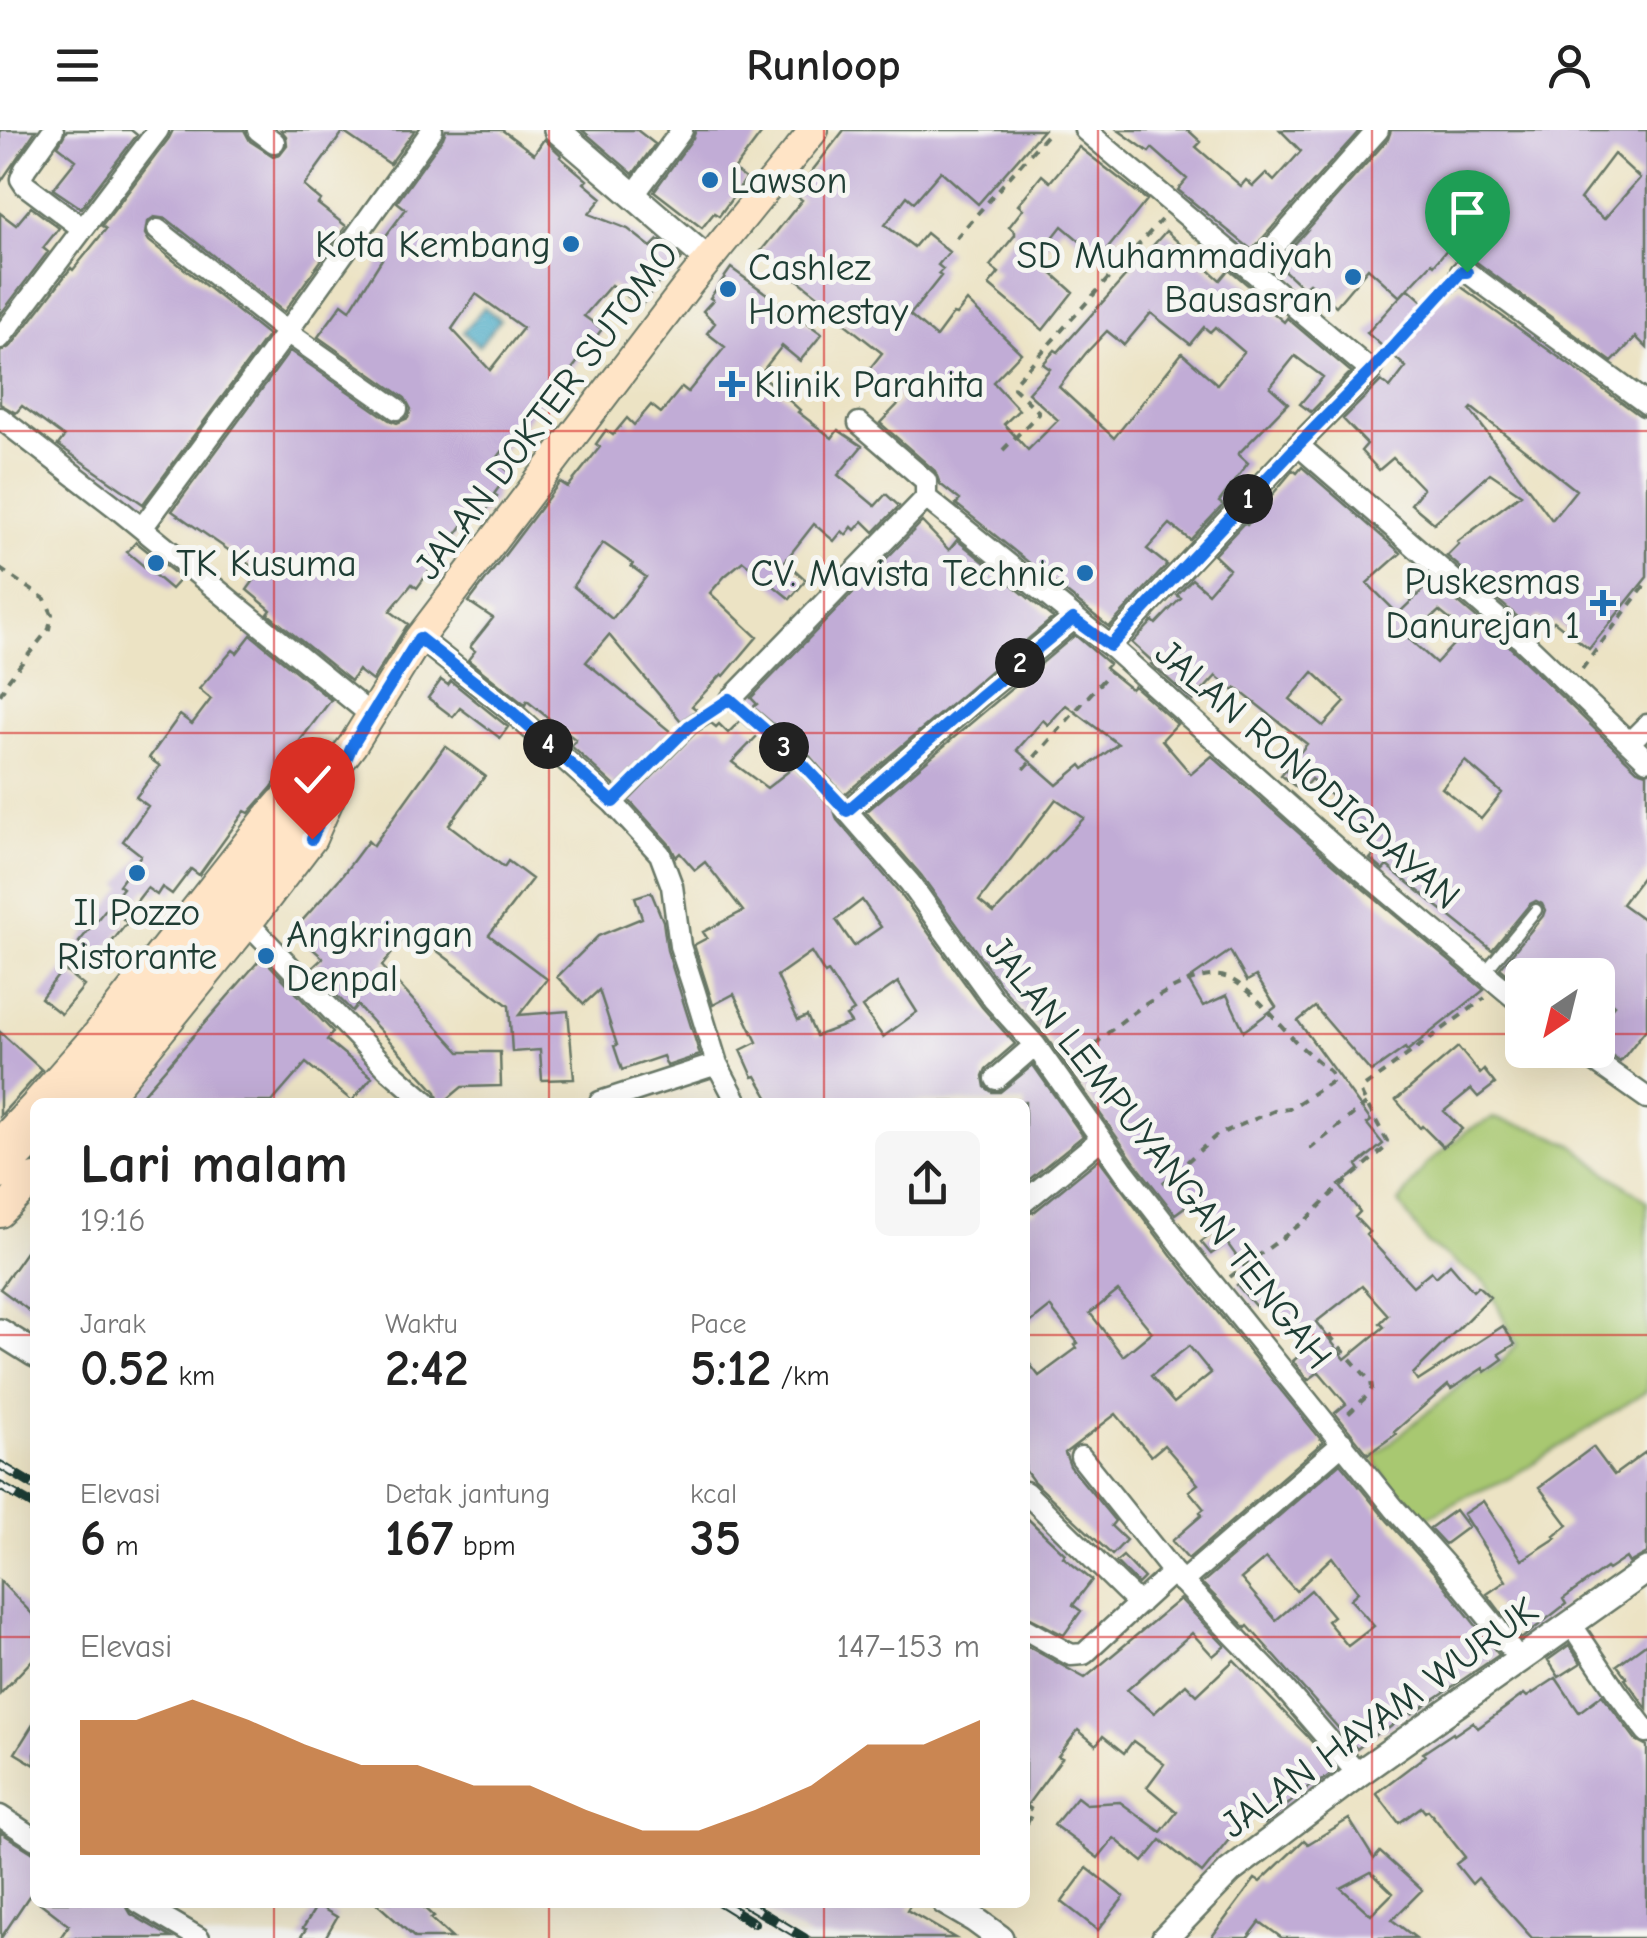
<!DOCTYPE html>
<html lang="id">
<meta charset="utf-8">
<style>
:root{--surface:#fff;--page:#f6f6f6;--text:#222;--muted:#767676;--accent:#b45309}
body{margin:0;font-family:"Comic Neue",sans-serif;background:var(--page);color:var(--text);height:100vh;display:flex;flex-direction:column;font-size:38px;white-space:nowrap}
*{box-sizing:border-box;margin:0}
p{font-size:32px;color:var(--muted)}
.icon{flex:none;width:55px;height:55px;fill:none;stroke:currentColor;stroke-width:2;stroke-linecap:round;stroke-linejoin:round}
.map{position:relative;flex:1;overflow:hidden}
.details{position:absolute;left:30px;top:968px;width:1000px;height:810px;display:flex;flex-direction:column;background:var(--surface);border-radius:15px;box-shadow:0 10px 40px #0002}
.details>*{flex:none}
.needle{width:65px;rotate:215deg}
.fabs{position:absolute;left:1505px;top:828px;display:grid;gap:20px}
.fabs a{display:grid;place-items:center;width:110px;height:110px;border-radius:15px;background:var(--surface);box-shadow:0 10px 40px #0002;font-size:50px}
.pin{position:absolute;display:grid;place-items:center;width:85px;height:85px;color:#fff;margin:-102px -42px;border-radius:50% 50% 50% 0;rotate:-45deg;box-shadow:0 0 10px #0007}
.pin .icon{rotate:45deg}
.km{position:absolute;width:50px;height:50px;margin:-25px;border-radius:50%;background:#222;color:#fff;font-size:28px;line-height:50px;text-align:center}
.round{display:grid;place-items:center;flex:none;width:105px;height:105px;border-radius:15px;background:var(--page)}
.head{display:flex;align-items:center;justify-content:space-between;height:170px;padding:0 50px}
h1{font-size:55px;font-weight:700;line-height:75px}
.metrics{display:grid;grid-template-columns:repeat(3,1fr);gap:15px;height:170px;padding:10px 50px}
.metrics div{display:grid;align-content:center}
.metrics b{font-size:50px;font-weight:700}
.metrics small{font-size:28px;font-weight:400}
.metrics p{font-size:28px}
.chart{height:280px;padding:20px 50px}
.chart p{display:flex;justify-content:space-between}
.chart svg{width:100%;height:180px;margin-top:10px;fill:var(--accent);opacity:.7}
header{display:flex;justify-content:space-between;align-items:center;height:130px;padding:0 50px;background:var(--surface);font-size:45px;font-weight:700}
.map>svg:first-child{display:block}
.green{fill:#a8c871;stroke:#648252;stroke-width:2.5}
.water{fill:#44a7c4;stroke:#32727c;stroke-width:2.5}
.building{fill:#c1acd6;fill-rule:evenodd}
.lines{fill:none;stroke-linecap:round;stroke-linejoin:round}
.service-casing{stroke:#677766;stroke-width:15}
.minor-casing{stroke:#677766;stroke-width:25}
.tertiary-casing{stroke:#677766;stroke-width:30}
.secondary-casing{stroke:#677766;stroke-width:32}
.path{stroke:#677766;stroke-width:4;stroke-dasharray:8 8;stroke-linecap:butt}
.service{stroke:#fff;stroke-width:10}
.minor{stroke:#fff;stroke-width:20}
.tertiary{stroke:#fff;stroke-width:25}
.secondary{stroke:#ffe4c6;stroke-width:28}
.rail-casing{stroke:#1f3d34;stroke-width:10}
.rail{stroke:#f6f6f2;stroke-width:6;stroke-dasharray:19;stroke-linecap:butt}
.route-casing{stroke:#fff;stroke-width:20}
.route{stroke:#1a73e8;stroke-width:12}
.grid{fill:none;stroke:#d62828;stroke-width:2.5;stroke-opacity:0.55}
.poi-dot{fill:#1f6fb2;stroke:#f6f6f2;stroke-width:4}
.labels{text-anchor:middle;stroke-width:10;stroke-linejoin:round;paint-order:stroke}
.poi-label{font-size:38px;fill:#1f3d34;stroke:#f6f6f2;text-anchor:start}
.street-label{font-size:38px;fill:#1f3d34;stroke:#f6f6f2}
</style>
<header><svg class="icon" aria-label="menu" viewBox="0 0 24 24"><path d="M4 6h16M4 12h16M4 18h16"/></svg>Runloop<svg class="icon" aria-label="person" viewBox="0 0 24 24"><circle cx="12" cy="8" r="4"/><path d="M4 21q1-7 8-7t8 7"/></svg></header>
<div class="map">
<svg width="1647" height="1808" viewBox="0 0 1647 1808">
<rect width="100%" height="100%" fill="#f6f6f2"/>
<filter id="ink" filterUnits="userSpaceOnUse"><feTurbulence type="fractalNoise" baseFrequency=".01" numOctaves="2"/><feDisplacementMap in="SourceGraphic" scale="20" xChannelSelector="R" yChannelSelector="G"/><feConvolveMatrix kernelMatrix="1 2 1 2 8 2 1 2 1" color-interpolation-filters="sRGB"/></filter>
<filter id="wash" filterUnits="userSpaceOnUse"><feTurbulence type="fractalNoise" baseFrequency=".0048" numOctaves="4" result="noise"/><feDisplacementMap in="SourceGraphic" scale="40" xChannelSelector="R" yChannelSelector="G"/><feGaussianBlur stdDeviation="2.25" result="paint"/><feColorMatrix in="noise" values="0 0 0 0 0 0 0 0 0 0 0 0 0 0 0 0 0 1.4 0 .05"/><feComposite in="paint" operator="in"/></filter>
<g filter="url(#wash)">
<rect width="100%" height="100%" fill="#ece3c4"/>
<path class="green" d="M1493,988L1536,999L1574,1015L1604,1041L1647,1071V1261L1508,1349L1469,1365L1423,1390L1415,1388L1379,1339L1374,1326L1468,1249L1497,1237L1517,1215L1487,1154L1427,1113L1399,1073L1426,1035L1468,1000Z"/>
<path class="water" d="M484,177L500,190L479,216L463,202Z"/>
<g id="blocks">
<path class="building" d="M0,0H36L0,53Z
M67,0H131L137,5L81,78L53,59L76,30L58,16Z
M173,0H244L250,11L273,26L280,24L287,15L286,6L281,0H415L390,34L343,2L304,56L321,70L318,74L346,96L284,182L167,89L154,87L147,92L145,104L149,111L268,205L143,374L58,315L64,307L22,276L16,283L0,274V222L11,216L71,138L73,140L106,99L102,96L169,8Z
M446,0H502L534,24L544,9L561,25L560,27L587,50L584,53L602,68L589,84L628,99L651,117L658,110L663,112L682,129L654,158L641,176L611,155L584,186L602,199L558,258L563,261L549,278L541,271L495,331L510,342L494,364L497,366L481,387L473,381L417,458L412,454L390,481L408,494L372,551L358,540L351,551L268,484L271,480L247,460L260,442L172,381L290,221L389,290L397,293L408,288L411,279L405,268L318,207L342,174L350,180L382,129L373,123L406,79L397,72L443,8ZM476,164L523,198L490,240L452,199Z
M582,0H637L655,14L633,44Z
M696,0H764L734,40L746,49L719,86L714,83L702,98L654,61L693,8Z
M844,0H1043L978,74L941,41L914,72L907,66L885,95L914,117L926,103L949,122L938,135L943,139L938,144L941,146L910,185L936,207L953,184L956,185L967,171L1021,223L993,252L1019,280L1004,294L1028,320L1058,290L1028,263L1050,239L1043,234L1055,220L1058,222L1166,101L1220,150L1229,139L1249,156L1246,160L1284,192L1287,188L1351,242L1311,282L1300,274L1323,247L1295,226L1270,257L1288,273L1238,324L1248,333L1219,372L1223,375L1190,410L1170,394L1147,419L1167,435L1109,497L956,374L960,370L940,354L935,341L880,293L902,270L867,242L882,223L840,190L844,186L761,121L802,70L794,64ZM1151,183L1190,214L1204,197L1210,202L1215,197L1244,222L1217,254L1182,223L1114,308L1059,257L1086,223L1107,201L1124,215Z
M1118,0H1188L1201,12L1196,17L1241,56L1246,50L1253,56L1266,43L1274,51L1301,21L1280,0H1360L1252,120L1178,60L1187,49L1152,18L1149,22Z
M1391,0H1647V218L1636,207L1612,232L1475,131L1459,129L1448,118L1434,135L1432,133L1400,167L1368,138L1336,176L1309,153L1303,158L1277,134L1388,9ZM1614,24L1640,48L1604,89L1580,69Z
M1079,17L1147,70L1100,128L1062,96L1036,129L1073,162L1043,200L989,155L999,143L990,136L1015,105V102L1009,97L1023,79L1018,75L1042,45L1050,52Z
M31,77L59,98L43,118L48,122L0,185V83L16,95Z
M731,138L822,204L800,231L782,216L760,244L800,280L798,282L832,308L838,300L862,316L838,345L875,376L886,364L899,376L874,402L863,391L855,400L852,397L846,405L842,401L834,411L814,394L785,431L806,450L790,469L743,431L725,446L710,463L757,507L724,546L722,544L692,576L697,580L681,591L609,505L586,532L671,602L616,657L571,616L576,610L527,571L525,575L468,530L475,521L470,517L493,488L469,472L560,352L568,357L600,317L596,314L606,300L613,305L627,288L634,295L651,275L661,283L682,257L688,262L725,217L707,203L715,193L703,181L713,170L710,168ZM603,413L633,434L631,436L646,447L612,489L573,456Z
M1460,156L1639,285L1647,288V447L1589,519L1554,491L1549,496L1538,486L1528,496L1447,426L1459,414L1457,412L1521,364L1490,343L1434,393L1411,374L1423,359L1393,328L1379,340L1361,321L1367,314L1343,289L1381,251L1390,258L1406,237L1367,203L1408,158L1431,179L1444,167L1446,169ZM1472,278L1576,360L1552,390L1470,280Z
M1302,337L1401,423L1367,453L1398,484L1431,452L1424,447L1426,445L1508,515L1637,640L1647,643V741L1622,774L1647,792V898L1620,932L1598,916L1609,900L1599,892L1614,875L1598,861V845H1522V856L1500,838L1543,786L1545,780L1542,774L1536,771L1530,774L1492,820L1387,736L1383,740L1370,729L1379,719L1329,683L1339,671L1311,649L1301,661L1281,645L1307,614L1236,558L1234,561L1216,546L1193,571L1151,534L1153,532L1132,513L1153,491L1156,494L1181,468L1177,465L1192,449L1208,463L1229,439L1214,425L1244,393L1247,395L1293,340L1297,343ZM1439,481L1465,502L1436,533L1409,509ZM1313,542L1345,572L1323,596L1290,569ZM1465,631L1502,663L1481,689L1442,658Z
M922,392L949,420L957,410L1053,488L844,665L782,595L779,599L753,577L757,574L751,568Z
M136,412L181,448L171,459L127,422Z
M251,505L331,570L286,629L290,632L272,657L249,683L245,681L199,745L191,739L172,764L162,757L157,765L147,758L123,789L127,793L99,828L79,812L123,758L119,755L141,725L123,711L148,676L136,667L160,636L149,628L180,585L192,594L211,569L199,559L233,520L237,523Z
M1075,505L1109,534L1105,538L1131,559L1134,556L1177,594L1162,610L1191,644L1212,626L1336,736L1484,860L1407,921L1405,918L1371,942L1315,877L1298,891L1371,991L1367,994L1383,1014L1357,1035L1360,1040L1339,1055L1360,1082L1355,1087L1369,1102L1366,1105L1413,1156L1431,1141L1436,1147L1450,1134L1473,1161L1478,1156L1490,1167L1413,1244L1418,1251L1503,1196L1515,1214L1499,1224L1503,1229L1485,1242L1483,1238L1451,1259L1448,1255L1394,1302L1396,1304L1368,1324L1335,1283L1346,1274L1319,1242L1308,1250L1293,1231L1307,1219L1267,1170L1257,1178L1237,1155L1250,1145L1227,1113L1211,1124L1201,1112L1219,1099L1197,1068L1175,1084L1135,1033L1046,907L1004,860L921,745L866,682ZM1066,575L1118,614L1084,639L1081,635L1057,655L1017,620L1043,590L1048,595ZM1056,669L1084,688L994,783L979,771ZM1230,821L1247,851L1256,846L1276,877L1244,901L1227,865L1203,876L1188,850ZM1362,1156L1388,1185L1380,1193L1384,1197L1345,1229L1316,1192Z
M441,550L448,555L451,551L508,597L500,608L460,578L453,587L428,568Z
M741,590L758,605L732,632L767,658L794,637L834,680L837,690L899,762L982,877L1015,914L986,939L983,946L985,957L992,962H1000L1033,935L1083,1006L1025,1053V972H771L756,946L753,947L741,920L757,912L734,864L713,875L694,815L707,808L703,802L743,781L705,732L695,740L680,723L676,727L670,715L629,670L695,603L711,593L716,597L719,594L728,603ZM862,770L881,797L854,816L836,790ZM811,822L825,844L828,842L854,881L846,886L851,893L816,906L807,886L798,890L777,846ZM898,852L917,882L883,907L862,877Z
M445,616L485,646L449,695L504,737L508,731L532,749L489,805L547,849L519,885L568,881L574,949L542,950L540,920L512,922L509,876L410,800L382,836L460,922H500L501,956L462,957L444,972H439L436,962L357,875L352,881L311,839L323,828L293,801L341,747L368,711L373,716Z
M651,762L663,791L667,820L700,925L667,936L663,926L622,940L614,916L617,915L599,860L584,874L557,847L598,806L642,788L635,767Z
M262,827L333,902L327,910L372,947L352,971L306,933L272,972H136Z
M63,839L84,856L61,884L41,868Z
M0,902L42,940L0,986Z
M1458,917L1480,944L1484,940L1495,954L1478,967L1471,959L1444,981L1462,999L1443,1017L1422,996L1420,998L1396,970Z
M1099,1029L1172,1126L1323,1312L1188,1429L1172,1411L1202,1385L1200,1382L1204,1379L1189,1361L1198,1354L1164,1315L1151,1326L1116,1284L1065,1323L1070,1336L1115,1391L1111,1396L1126,1410L1112,1425L1033,1351L1025,1340V1228L1039,1246L1077,1218L1075,1215L1078,1213L1050,1177L1025,1197V1084L1034,1082ZM1118,1161L1152,1202L1123,1226L1090,1183ZM1189,1216L1211,1243L1174,1273L1151,1246Z
M35,1109V1185L0,1159Z
M1593,1317L1614,1345L1647,1321V1423L1629,1433L1626,1428L1608,1440L1606,1438L1563,1469L1566,1474L1521,1509L1487,1464L1506,1451L1463,1384L1483,1371L1522,1430L1556,1408L1554,1406L1568,1395L1539,1357Z
M1340,1333L1384,1387L1437,1446L1499,1525L1412,1584L1410,1582L1385,1601L1383,1599L1357,1619L1248,1496L1246,1498L1202,1453ZM1332,1427L1358,1462L1350,1469L1374,1496L1348,1516L1327,1491L1333,1486L1311,1460L1276,1490L1241,1449L1266,1428L1296,1461Z
M1455,1380L1468,1397L1445,1414L1430,1398Z
M1025,1386L1065,1424L1063,1427L1092,1450L1073,1475L1081,1481L1064,1505L1025,1485Z
M1123,1426L1144,1448L1138,1454L1116,1432Z
M0,1451L35,1487V1527L0,1564Z
M1180,1469L1225,1516L1213,1526L1192,1503L1127,1560L1154,1583L1186,1554L1197,1565L1234,1530L1307,1606L1336,1640L1315,1656L1313,1653L1265,1694L1256,1684L1238,1702L1236,1701L1202,1743L1161,1710L1143,1732L1114,1708L1098,1728L1054,1695L1077,1667L1086,1674L1120,1672L1161,1702L1177,1682L1147,1657L1164,1634L1133,1611L1124,1623L1103,1606L1096,1615L1078,1600L1058,1626L1062,1628L1025,1678V1515L1085,1548Z
M1647,1513V1579L1625,1549L1627,1548L1617,1535Z
M1569,1515L1581,1533L1559,1547L1548,1530Z
M1556,1548L1579,1582L1602,1565L1636,1610L1647,1616V1808H1532L1478,1748L1472,1754L1456,1734L1465,1727L1428,1680L1425,1682L1421,1677L1399,1693L1376,1663L1425,1626L1423,1623L1453,1603L1454,1605L1473,1592L1478,1598L1524,1564L1527,1567Z
M35,1591V1635L15,1623Z
M1349,1689L1374,1729L1380,1722L1422,1760L1392,1790L1416,1808H1282L1260,1792L1248,1808H1211L1255,1749L1260,1752L1304,1710L1308,1714ZM1371,1742L1393,1763L1371,1785L1341,1758Z
M0,1702L35,1724V1757L1,1808Z
M1087,1738L1124,1767L1098,1800L1062,1772Z
M39,1772H124L131,1784L172,1808H60L69,1795Z
M375,1772H418L434,1787L431,1789L452,1808H415Z
M751,1772H912L907,1780L955,1808H811Z
M317,1775L337,1787L325,1808H300L306,1799L303,1798Z"/>
</g>
</g>
<g filter="url(#ink)">
<use href="#blocks" fill-opacity="0" stroke="#677766" stroke-width="2.5"/>
<g class="lines">
<g class="service-casing">
<path id="service" d="M613,673L689,596L731,569L799,630L847,681
M1485,842L1536,780"/>
</g>
<g class="minor-casing">
<path id="minor" d="M53,0L25,39L21,49L25,55L82,98
M258,0L274,12
M1085,0L1371,241L1298,315L1110,516L1345,726L1522,874
M633,66L682,0
M158,100L287,202L397,279
M1252,141L1378,0
M1461,142H1467L1647,274
M0,208L158,0
M0,288L118,379L371,585
M859,293L926,351V368L1110,516
M1298,315L1517,505L1647,630
M142,398L287,202L432,0
M1073,489L980,566L847,681L910,753L993,869L1035,915L1124,1041L1183,1117L1394,1378L1447,1437L1495,1496L1519,1530
M419,508L510,580L613,673L660,724L672,756L680,816L694,859L717,934L737,972
M731,569L926,368
M1629,613L1647,595
M248,793L388,939L426,972
M1579,920L1647,968
M996,949L1035,915
M600,972L717,934
M1025,1071L1101,1009
M1081,1327L1173,1442
M1025,1362L1139,1474
M1182,1452L1343,1313
M1571,1494L1616,1561L1647,1602
M1025,1499L1071,1525L1084,1524L1173,1442L1275,1548L1358,1644
M0,1686L35,1709
M138,1772L199,1808"/>
</g>
<g class="tertiary-casing">
<path id="tertiary" d="M557,0L708,130
M0,1202L35,1224
M945,1772L974,1789L1000,1808
M1165,1808L1230,1741L1358,1644L1647,1440"/>
</g>
<g class="secondary-casing">
<path id="secondary" d="M37,972L98,903L267,688L281,672L319,641
M70,972L210,802L352,616L419,508L688,155L814,0
M103,972L248,793L312,709L334,659
M0,1012L35,975
M0,1045L35,1009
M0,1083L35,1048"/>
</g>
<path class="path" d="M956,108L1051,0
M1384,228L1448,157
M1003,320L1038,284V281L1014,258L1015,252L1161,90
M0,439L45,469L52,484L49,499L9,549L0,565
M1582,539L1647,452
M1024,639L1110,542
M1073,938C1083,929 1090,919 1100,910C1124,887 1194,834 1228,848C1253,859 1278,893 1296,912C1307,923 1320,932 1331,943L1333,947L1331,952L1289,979L1274,981L1217,1005L1160,1056
M1310,1019L1366,974
M1230,1147L1306,1090L1333,1063L1385,1018L1387,1011L1363,967L1361,962L1365,956L1485,868
M1329,1205L1371,1252L1372,1258L1368,1265L1346,1286
M1025,1675L1033,1681L1025,1698"/>
<use href="#service" class="service"/>
<use href="#minor" class="minor"/>
<use href="#tertiary" class="tertiary"/>
<use href="#secondary" class="secondary"/>
<g class="rail-casing">
<path id="rail" d="M0,1335L35,1356
M0,1356L35,1376
M720,1772L754,1793
M744,1772L804,1808"/>
</g>
<use href="#rail" class="rail"/>
</g>
</g>
<g class="lines" filter="url(#ink)">
<g class="route-casing">
<path id="route" d="M312,709L352,616L419,508L510,580L613,672L689,596L730,569L799,630L847,681L980,566L1073,489L1110,516L1298,315L1371,241L1461,142H1467"/>
</g>
<use href="#route" class="route"/>
</g>
<path class="grid" d="M274,0V972M549,0V972M824,0V972M1098,0V1808M1372,0V1808M0,301H1647M0,603H1647M0,904H1522M1598,904H1647M0,1205H35M1025,1205H1647M0,1507H35M1025,1507H1647M274,1772V1808M549,1772V1808M824,1772V1808"/>
<g class="poi-dot">
<circle cx="710" cy="50" r="10"/>
<circle cx="571" cy="114" r="10"/>
<circle cx="1353" cy="147" r="10"/>
<circle cx="728" cy="159" r="10"/>
<path d="M727 239h10v10h10v10h-10v10h-10v-10h-10v-10h10z"/>
<circle cx="156" cy="433" r="10"/>
<circle cx="1085" cy="443" r="10"/>
<path d="M1598 458h10v10h10v10h-10v10h-10v-10h-10v-10h10z"/>
<circle cx="137" cy="743" r="10"/>
<circle cx="266" cy="826" r="10"/>
</g>
<g class="labels">
<g class="poi-label">
<text x="730" y="63">Lawson</text>
<text x="551" y="127" text-anchor="end">Kota Kembang</text>
<text x="1333" y="138" text-anchor="end">SD Muhammadiyah<tspan x="1333" dy="44">Bausasran</tspan></text>
<text x="748" y="150">Cashlez<tspan x="748" dy="44">Homestay</tspan></text>
<text x="754" y="267">Klinik Parahita</text>
<text x="176" y="446">TK Kusuma</text>
<text x="1065" y="456" text-anchor="end">CV. Mavista Technic</text>
<text x="1580" y="464" text-anchor="end">Puskesmas<tspan x="1580" dy="44">Danurejan 1</tspan></text>
<text x="137" y="795" text-anchor="middle">Il Pozzo<tspan x="137" dy="44">Ristorante</tspan></text>
<text x="286" y="817">Angkringan<tspan x="286" dy="44">Denpal</tspan></text>
</g>
<g class="street-label">
<text transform="translate(546 280) rotate(-53)" y="13">JALAN DOKTER SUTOMO</text>
<text transform="translate(1308 644) rotate(41)" y="13">JALAN RONODIGDAYAN</text>
<text transform="translate(1159 1022) rotate(52)" y="13">JALAN LEMPUYANGAN TENGAH</text>
<text transform="translate(1379 1587) rotate(-36)" y="13">JALAN HAYAM WURUK</text>
</g>
</g>
</svg>
<div class="fabs">
<a><svg class="needle" viewBox="-14 -14 28 28"><path d="M0-13l5 13h-10z" fill="#e53935"/><path d="M0 13l5-13h-10z" fill="#767676"/></svg></a>
</div>
<div class="pin" style="left:1467px;top:142px;background:#1e9e55"><svg class="icon" aria-label="arrive" viewBox="0 0 24 24"><path d="M6 21V4h12l-3 4 3 4H6"/></svg></div>
<div class="pin" style="left:312px;top:709px;background:#d93025"><svg class="icon" aria-label="check" viewBox="0 0 24 24"><path d="M5 12l5 5 9-10"/></svg></div>
<b class="km" style="left:1248px;top:369px">1</b>
<b class="km" style="left:1020px;top:533px">2</b>
<b class="km" style="left:784px;top:617px">3</b>
<b class="km" style="left:548px;top:614px">4</b>
<section class="details">
<div class="head"><div><h1>Lari malam</h1><p>19:16</p></div><a class="round"><svg class="icon" aria-label="share" viewBox="0 0 24 24"><path d="M12 15V3M7 8l5-5 5 5M5 13v7h14v-7"/></svg></a></div>
<div class="metrics">
<div><p>Jarak</p><b>0.52<small> km</small></b></div>
<div><p>Waktu</p><b>2:42</b></div>
<div><p>Pace</p><b>5:12<small> /km</small></b></div>
</div>
<div class="metrics">
<div><p>Elevasi</p><b>6<small> m</small></b></div>
<div><p>Detak jantung</p><b>167<small> bpm</small></b></div>
<div><p>kcal</p><b>35</b></div>
</div>
<div class="chart"><p><span>Elevasi</span>147–153 m</p>
<svg viewBox="0 0 160 44" preserveAspectRatio="none"><path d="M0 44V11L10 11L20 6L30 11L40 17L50 22L60 22L70 27L80 27L90 33L100 38L110 38L120 33L130 27L140 17L150 17L160 11V44z"/></svg>
</div>
</section>
</div>
